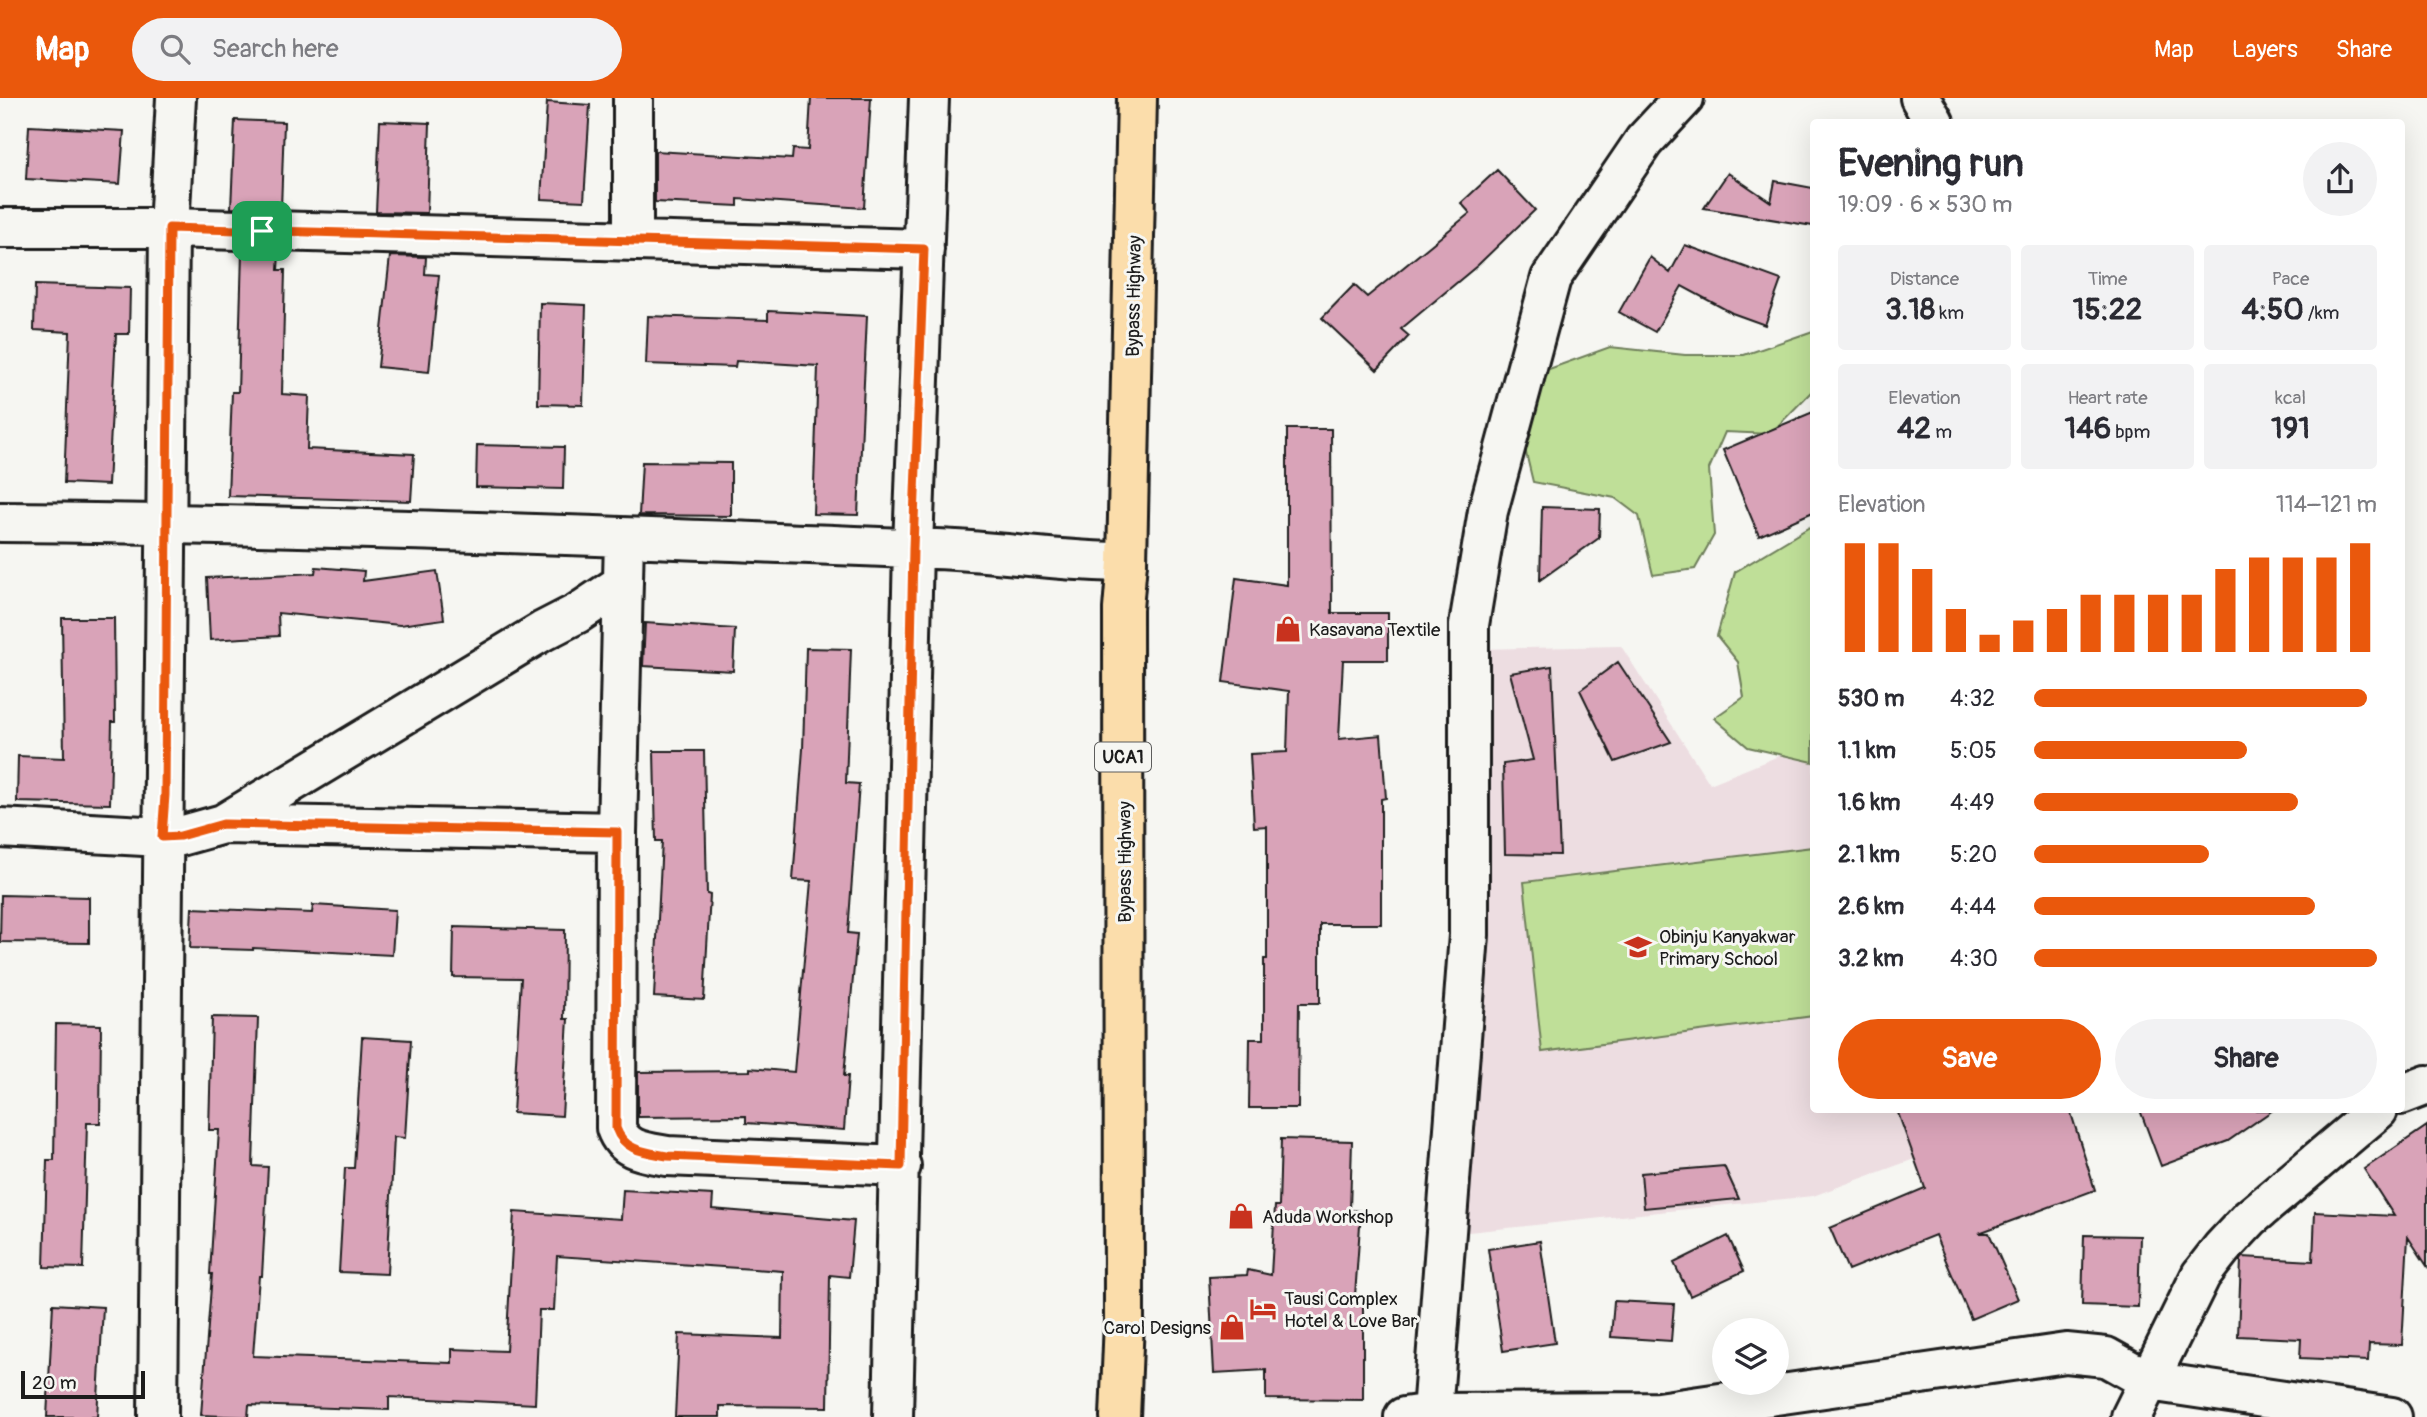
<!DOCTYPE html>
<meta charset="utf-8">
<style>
:root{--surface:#fff;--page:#f2f2f3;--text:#2b2b33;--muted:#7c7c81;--accent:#ea580c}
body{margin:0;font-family:Pangolin,sans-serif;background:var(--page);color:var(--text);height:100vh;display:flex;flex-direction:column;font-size:26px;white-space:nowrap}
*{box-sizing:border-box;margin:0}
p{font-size:23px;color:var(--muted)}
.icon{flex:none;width:38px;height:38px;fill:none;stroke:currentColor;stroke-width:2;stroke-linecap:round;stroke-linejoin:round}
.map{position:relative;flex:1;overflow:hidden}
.side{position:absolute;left:1810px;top:21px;width:595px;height:994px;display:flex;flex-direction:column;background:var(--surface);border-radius:7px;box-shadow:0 7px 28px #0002}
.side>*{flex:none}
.controls{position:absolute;left:1712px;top:1220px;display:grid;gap:14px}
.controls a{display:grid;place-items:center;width:77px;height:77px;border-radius:50%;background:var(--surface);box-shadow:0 7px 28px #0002;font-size:35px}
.scale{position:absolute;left:21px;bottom:18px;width:124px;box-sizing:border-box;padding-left:7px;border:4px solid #1c1c1c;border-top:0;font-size:19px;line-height:24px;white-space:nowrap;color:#1c1c1c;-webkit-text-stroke:5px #f6f6f2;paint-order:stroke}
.pin{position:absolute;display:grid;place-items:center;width:60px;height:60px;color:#fff;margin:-30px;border-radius:14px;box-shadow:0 4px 10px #0006}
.round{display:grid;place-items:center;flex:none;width:74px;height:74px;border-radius:37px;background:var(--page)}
.overview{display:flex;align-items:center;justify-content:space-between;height:119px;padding:0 28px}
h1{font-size:38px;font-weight:700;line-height:52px}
.stats{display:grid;grid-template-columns:repeat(3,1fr);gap:10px;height:119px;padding:7px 28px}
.stats div{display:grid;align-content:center;border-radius:7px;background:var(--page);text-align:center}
.stats b{font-size:30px;font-weight:700}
.stats small{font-size:19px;font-weight:400}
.stats p{font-size:19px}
.chart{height:196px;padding:14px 28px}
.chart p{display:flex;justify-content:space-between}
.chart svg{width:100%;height:126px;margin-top:7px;stroke:var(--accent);stroke-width:6}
.cta{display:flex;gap:14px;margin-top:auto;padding:14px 28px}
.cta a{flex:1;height:80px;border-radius:42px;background:var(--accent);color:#fff;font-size:28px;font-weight:700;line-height:80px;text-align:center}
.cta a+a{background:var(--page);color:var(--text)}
ul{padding:0 28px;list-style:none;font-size:23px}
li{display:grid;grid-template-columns:112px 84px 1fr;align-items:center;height:52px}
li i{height:18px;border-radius:9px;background:var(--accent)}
header{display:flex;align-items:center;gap:42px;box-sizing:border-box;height:98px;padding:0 35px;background:var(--accent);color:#fff}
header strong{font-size:33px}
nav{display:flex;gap:38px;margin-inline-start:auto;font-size:24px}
.search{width:490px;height:63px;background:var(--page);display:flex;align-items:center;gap:18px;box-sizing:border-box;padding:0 24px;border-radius:38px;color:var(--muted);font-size:26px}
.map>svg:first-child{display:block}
.built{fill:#eddde1}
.green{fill:#bfdf98;stroke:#6e7e5a;stroke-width:2}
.building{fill:#d9a3b8;stroke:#1c1c1c;stroke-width:2}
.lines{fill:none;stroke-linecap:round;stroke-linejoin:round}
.street-casing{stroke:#1c1c1c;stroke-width:44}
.secondary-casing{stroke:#1c1c1c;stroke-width:44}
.primary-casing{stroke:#1c1c1c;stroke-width:44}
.street{stroke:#f6f6f2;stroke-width:38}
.secondary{stroke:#f6f6f2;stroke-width:38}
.primary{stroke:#fbddab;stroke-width:38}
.route-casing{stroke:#fff;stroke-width:14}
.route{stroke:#ea580c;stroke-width:9}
.labels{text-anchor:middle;stroke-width:6;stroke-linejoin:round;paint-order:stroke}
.shield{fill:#f6f6f2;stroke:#5d5d5c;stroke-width:2}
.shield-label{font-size:18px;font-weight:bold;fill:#1c1c1c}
.street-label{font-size:19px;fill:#1c1c1c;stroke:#f6f6f2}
.poi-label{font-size:19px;fill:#1c1c1c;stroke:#f6f6f2;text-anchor:start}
</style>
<header>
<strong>Map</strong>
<div class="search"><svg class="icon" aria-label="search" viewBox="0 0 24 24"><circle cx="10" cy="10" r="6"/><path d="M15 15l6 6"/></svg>Search here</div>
<nav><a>Map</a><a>Layers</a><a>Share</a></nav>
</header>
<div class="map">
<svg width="2427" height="1319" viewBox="0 0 2427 1319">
<rect width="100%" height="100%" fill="#f6f6f2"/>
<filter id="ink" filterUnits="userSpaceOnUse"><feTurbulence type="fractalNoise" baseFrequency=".0143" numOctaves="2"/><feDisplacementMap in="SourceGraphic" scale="14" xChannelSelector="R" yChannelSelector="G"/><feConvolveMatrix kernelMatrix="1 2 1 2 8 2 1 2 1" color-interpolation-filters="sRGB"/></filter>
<g filter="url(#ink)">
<path class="built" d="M1621,548L1710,686L1813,644V1012H2049L1813,1098L1449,1136L1478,551Z"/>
<path class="green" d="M1813,233V292L1770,336L1725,334L1709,371L1714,437L1695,471L1653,477L1639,418L1615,400L1533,384L1519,326L1535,276L1610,249L1685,257H1744Z
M1813,427V664L1748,649L1714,620L1744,599L1738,564L1717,538L1735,474Z
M1813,749V918L1542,954L1524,784Z"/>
<path class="building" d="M811,0H871L864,110L738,101V108L655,104V53L792,61L793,51L808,52Z
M547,4L590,7L584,103L541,101Z
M235,22L284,24L281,111L231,110Z
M380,23L430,25L427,115L376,114Z
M29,28L124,33L120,86L26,81Z
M1497,72L1535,112L1478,167L1401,231L1409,238L1377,272L1322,220L1354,187L1367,199L1470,115L1461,105Z
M1728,75L1771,104L1775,83L1813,90V128L1704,110Z
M1685,147L1781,182L1765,227L1732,215L1682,188L1655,234L1619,214L1650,159L1670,175Z
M242,154L279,155L278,172H285L282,296L309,298L307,351L414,356L411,403L228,398L232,294H238Z
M390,158L426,159L425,176L439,177L429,274L378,269Z
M35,187L130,190L129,236H116L108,387L64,385L70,234L34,232Z
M540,205L586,207L583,307L538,306Z
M768,213L867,218L858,417L813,416L818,268L736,263L735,269L646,266L648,218L768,222Z
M1813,314V414L1759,438L1723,352Z
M1287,331H1331L1332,515H1388V562H1343L1339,641L1381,637L1386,700L1381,701V826H1320V905H1299L1298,1010H1249L1250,941H1264V861H1267V728L1254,729L1250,656L1287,654L1289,593L1223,584L1236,480L1287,487Z
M477,347L564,349L563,391L476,389Z
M642,364L731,365V418L639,417Z
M1542,409L1600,411L1599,440L1540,482Z
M316,469L364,473L363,483L437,473L444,521L400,527L278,515L279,538L210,542L207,480L315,475Z
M62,520H114L115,624H112L110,706L17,704L18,658L64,660Z
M645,525L735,531L733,573L643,568Z
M806,550L851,551L846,685L859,686L848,835L857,836L844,978H848L844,1032L746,1025V1018L638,1019V974L750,973V970L794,974L811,783L793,782L803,651Z
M1618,564L1671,644L1615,664L1580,592Z
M1552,568L1560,757L1505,756L1503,666L1533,662L1510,575Z
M654,653H704L707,796L710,797L704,902L654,899L662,743H656Z
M1,797L89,799V845L0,844Z
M313,807L395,812L392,857L253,850V852L190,850L192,810L312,815Z
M454,829L565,832L564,921H568L562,1018L513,1015L521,880L453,879Z
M212,919L258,920L253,1068L268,1069L262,1178H259L253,1258L452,1265V1251L506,1253L514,1114L621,1121L623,1092L713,1097L712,1111L854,1123L849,1179L830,1177L828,1309L720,1308V1319H675L679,1236L782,1240L783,1173L557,1158L554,1212H539L535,1306L389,1299V1312L249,1307L248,1319L201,1317L212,1176H210L219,1032H209Z
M56,926L101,927L100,1025H87L83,1170L44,1169L47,1062H54Z
M362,939L411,942L405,1040L394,1039L387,1176L339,1174L345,1070H354Z
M1897,1012H2070L2095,1092L1979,1135H1989L2018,1201L1971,1221L1935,1137L1848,1172L1830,1130L1925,1090Z
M2140,1012H2273L2228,1043L2161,1068Z
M2427,1028V1168L2408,1139L2402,1247L2369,1246L2368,1263L2300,1260L2301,1241L2238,1238L2241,1162L2243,1159L2313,1163L2315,1114L2394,1118L2364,1071Z
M1281,1041L1352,1043L1350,1112L1361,1113L1355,1198H1363V1302L1266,1301V1272L1214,1275L1209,1179L1247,1177L1248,1172L1271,1177L1275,1108H1279Z
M1724,1068L1739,1101L1644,1110L1641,1075Z
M2084,1137L2140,1138L2138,1209L2082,1207Z
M1728,1138L1744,1173L1690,1198L1674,1165Z
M1540,1143L1555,1245L1503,1253L1488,1151Z
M1614,1203L1674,1206L1671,1243L1611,1239Z
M53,1206L103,1209L97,1319H47Z"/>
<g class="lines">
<g class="street-casing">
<path id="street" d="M1920,0L1934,24
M0,130H169L924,151
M633,143V0
M0,424C312,426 623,439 935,451C999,453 1062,464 1127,464
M624,440L617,734L616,1030C624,1053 645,1054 667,1058L901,1068
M223,726L617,734
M0,730L162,739L180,738L223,726L543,533L578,515L623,485
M2401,997L2427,987
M893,1319L913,450L929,0
M1404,1319L1432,1315L1658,1314L2066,1255L2106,1259L2149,1283L2392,1319
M1434,1319L1432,1315L1469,837V527L1488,413L1551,180L1644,43L1684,0
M2131,1319L2201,1177L2222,1150L2250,1120L2378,1012"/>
</g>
<g class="secondary-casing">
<path id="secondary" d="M158,1319L169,130L176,0"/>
</g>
<g class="primary-casing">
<path id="primary" d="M1120,1319L1124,1223L1123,511L1127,464L1137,0"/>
</g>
<use href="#street" class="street"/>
<use href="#secondary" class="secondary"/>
<use href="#primary" class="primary"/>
</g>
</g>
<g class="lines" filter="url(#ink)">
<g class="route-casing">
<path id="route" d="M169,130L924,151L913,450L901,1068L667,1058C645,1054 624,1053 616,1030L617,734L223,726L180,738L162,739L165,697Z"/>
</g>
<use href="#route" class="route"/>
</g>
<defs>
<g id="shop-bare" transform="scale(2.1)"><path d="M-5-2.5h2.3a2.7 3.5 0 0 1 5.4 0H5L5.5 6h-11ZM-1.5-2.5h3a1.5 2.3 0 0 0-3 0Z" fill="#c8321e" stroke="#f6f6f2" stroke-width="2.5" paint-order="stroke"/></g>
<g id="school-bare" transform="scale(2.1)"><path d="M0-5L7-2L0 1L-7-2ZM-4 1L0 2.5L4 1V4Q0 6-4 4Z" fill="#c8321e" stroke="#f6f6f2" stroke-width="2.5" paint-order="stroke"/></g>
<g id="hotel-bare" transform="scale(2.1)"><path d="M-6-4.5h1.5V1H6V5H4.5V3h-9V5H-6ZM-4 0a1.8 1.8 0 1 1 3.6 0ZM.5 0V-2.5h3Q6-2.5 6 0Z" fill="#c8321e" stroke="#f6f6f2" stroke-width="2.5" paint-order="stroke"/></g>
</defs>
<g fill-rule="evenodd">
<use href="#shop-bare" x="1288" y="531"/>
<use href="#school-bare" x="1638" y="849"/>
<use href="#shop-bare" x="1241" y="1118"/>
<use href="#hotel-bare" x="1263" y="1211"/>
<use href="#shop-bare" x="1232" y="1229"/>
</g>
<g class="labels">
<rect class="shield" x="1095" y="644.5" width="56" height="29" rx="5"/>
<g class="shield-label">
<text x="1123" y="665">UCA1</text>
</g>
<g class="street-label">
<text transform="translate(1133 198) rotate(-89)" y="7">Bypass Highway</text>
<text transform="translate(1124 764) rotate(-90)" y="7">Bypass Highway</text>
</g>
<g class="poi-label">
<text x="1309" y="538">Kasavana Textile</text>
<text x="1659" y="845">Obinju Kanyakwar<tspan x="1659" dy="22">Primary School</tspan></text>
<text x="1262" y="1125">Aduda Workshop</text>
<text x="1284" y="1207">Tausi Complex<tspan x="1284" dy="22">Hotel &amp; Love Bar</tspan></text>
<text x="1211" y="1236" text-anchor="end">Carol Designs</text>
</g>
</g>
</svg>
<div class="controls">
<a><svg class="icon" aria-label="layers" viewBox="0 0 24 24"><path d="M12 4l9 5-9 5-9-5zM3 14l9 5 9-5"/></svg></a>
</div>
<div class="scale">20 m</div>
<div class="pin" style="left:262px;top:133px;background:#1e9e55"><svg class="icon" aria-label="arrive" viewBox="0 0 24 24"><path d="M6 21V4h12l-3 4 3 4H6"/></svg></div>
<section class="side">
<div class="overview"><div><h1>Evening run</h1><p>19:09 · 6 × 530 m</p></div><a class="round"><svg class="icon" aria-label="share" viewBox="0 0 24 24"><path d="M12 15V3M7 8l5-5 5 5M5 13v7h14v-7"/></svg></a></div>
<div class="stats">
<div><p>Distance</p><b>3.18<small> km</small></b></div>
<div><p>Time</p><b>15:22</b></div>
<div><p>Pace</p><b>4:50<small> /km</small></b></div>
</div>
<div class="stats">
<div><p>Elevation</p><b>42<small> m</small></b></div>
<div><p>Heart rate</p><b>146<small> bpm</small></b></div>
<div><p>kcal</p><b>191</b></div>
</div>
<div class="chart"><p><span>Elevation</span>114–121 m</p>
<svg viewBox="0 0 160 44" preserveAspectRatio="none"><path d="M5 44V6M15 44V6M25 44V15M35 44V29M45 44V38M55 44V33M65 44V29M75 44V24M85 44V24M95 44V24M105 44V24M115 44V15M125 44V11M135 44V11M145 44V11M155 44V6"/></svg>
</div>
<ul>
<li><b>530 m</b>4:32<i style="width:97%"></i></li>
<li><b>1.1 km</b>5:05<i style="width:62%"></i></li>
<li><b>1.6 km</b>4:49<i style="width:77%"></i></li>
<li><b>2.1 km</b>5:20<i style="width:51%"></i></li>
<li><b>2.6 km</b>4:44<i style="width:82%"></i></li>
<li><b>3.2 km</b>4:30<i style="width:100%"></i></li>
</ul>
<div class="cta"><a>Save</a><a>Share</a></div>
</section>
</div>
